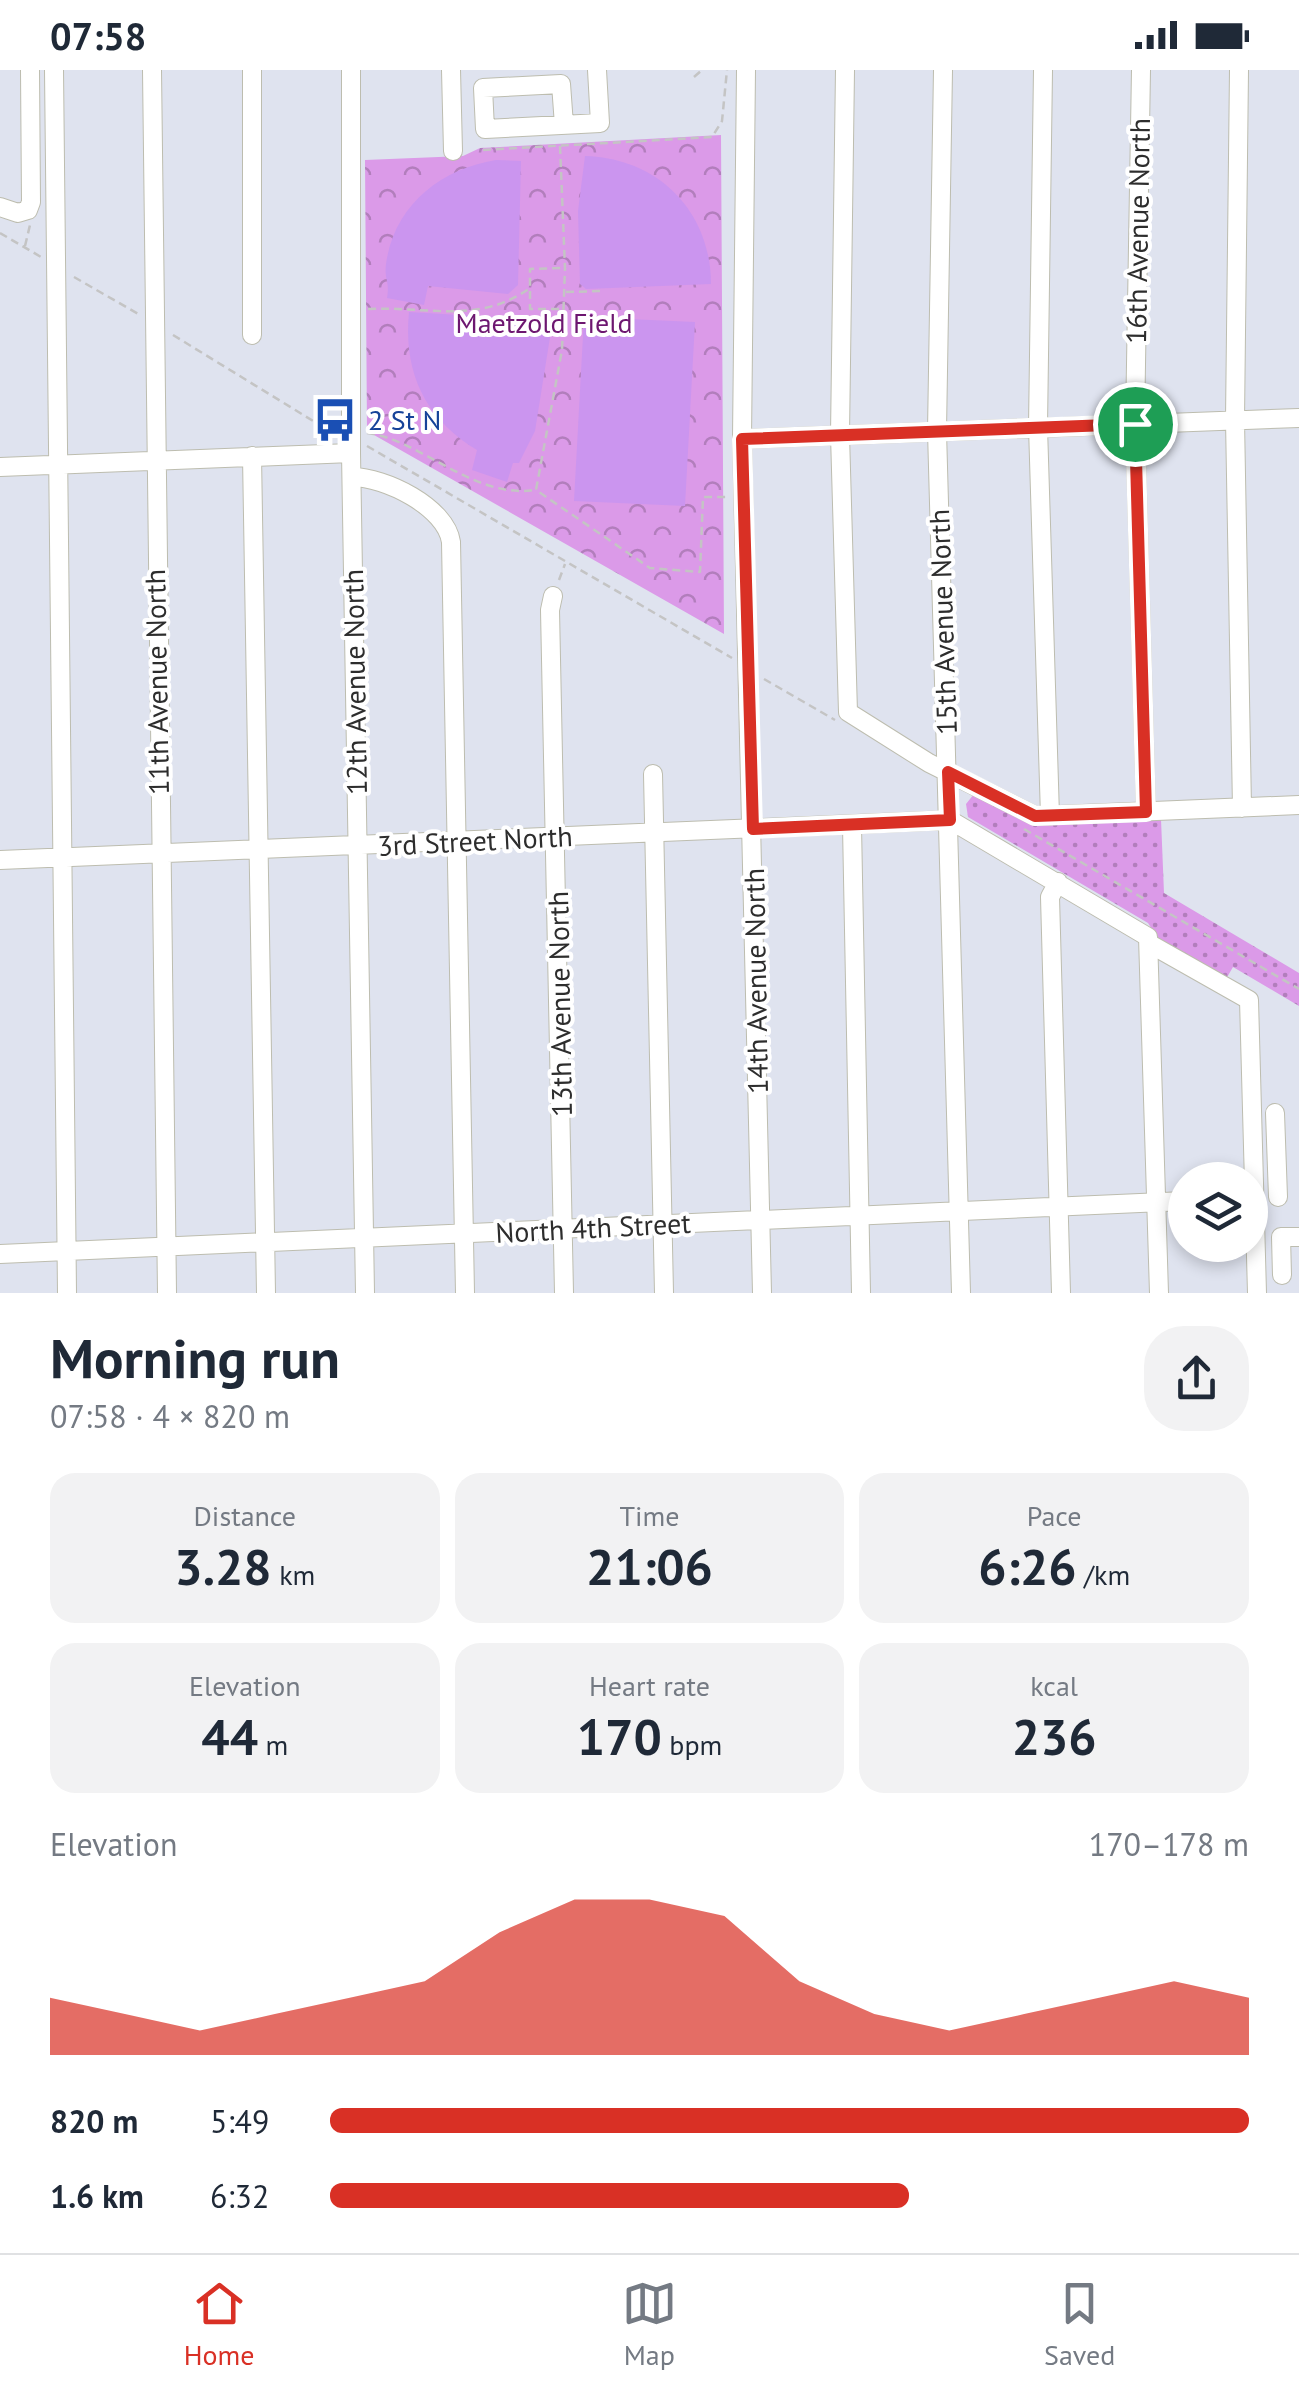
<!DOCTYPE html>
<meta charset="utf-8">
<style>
:root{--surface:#fff;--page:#f2f2f3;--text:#1f2937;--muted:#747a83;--line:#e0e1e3;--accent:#d93025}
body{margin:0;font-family:"PT Sans",sans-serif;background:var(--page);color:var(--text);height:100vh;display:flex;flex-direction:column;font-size:38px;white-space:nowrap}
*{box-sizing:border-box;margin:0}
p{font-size:32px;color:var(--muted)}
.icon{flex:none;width:55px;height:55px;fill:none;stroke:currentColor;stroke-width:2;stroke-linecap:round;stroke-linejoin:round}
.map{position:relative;height:1223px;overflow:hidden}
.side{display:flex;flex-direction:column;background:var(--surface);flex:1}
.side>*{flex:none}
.fabs{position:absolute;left:1168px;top:1092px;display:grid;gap:20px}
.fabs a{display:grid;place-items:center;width:100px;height:100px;border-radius:50%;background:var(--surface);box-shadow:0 5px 15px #0003;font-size:50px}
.pin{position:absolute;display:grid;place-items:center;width:85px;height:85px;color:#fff;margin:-42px;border:5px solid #fff;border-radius:50%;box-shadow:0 2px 10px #0007}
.round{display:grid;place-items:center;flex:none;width:105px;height:105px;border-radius:40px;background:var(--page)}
.summary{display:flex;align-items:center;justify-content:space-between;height:170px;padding:0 50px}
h1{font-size:55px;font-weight:700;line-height:75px}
.stats{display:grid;grid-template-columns:repeat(3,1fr);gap:15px;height:170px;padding:10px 50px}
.stats div{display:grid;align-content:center;border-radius:25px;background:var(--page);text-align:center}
.stats b{font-size:50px;font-weight:700}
.stats small{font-size:28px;font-weight:400}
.stats p{font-size:28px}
.chart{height:280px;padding:20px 50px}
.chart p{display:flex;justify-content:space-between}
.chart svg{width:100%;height:180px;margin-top:10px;fill:var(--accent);opacity:.7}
ul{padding:0 50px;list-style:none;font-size:32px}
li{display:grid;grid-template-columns:160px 120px 1fr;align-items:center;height:75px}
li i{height:25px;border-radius:12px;background:var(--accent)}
.status{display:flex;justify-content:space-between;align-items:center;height:70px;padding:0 50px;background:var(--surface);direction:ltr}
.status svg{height:28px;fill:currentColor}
.tab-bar{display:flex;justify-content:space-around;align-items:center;height:140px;border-top:2px solid var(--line);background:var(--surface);font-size:28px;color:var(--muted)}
.tab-bar a{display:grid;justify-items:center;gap:5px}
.tab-bar .selected{color:var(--accent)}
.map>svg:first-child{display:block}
.grass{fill:url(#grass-dots)}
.park{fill:url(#park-crowns)}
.pitch{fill:#cb95ef}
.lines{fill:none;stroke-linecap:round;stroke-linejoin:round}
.minor-casing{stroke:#bdbdaf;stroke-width:20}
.path{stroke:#c4c4c4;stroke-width:2.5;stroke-dasharray:8 5;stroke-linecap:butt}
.minor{stroke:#fff;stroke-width:18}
.route-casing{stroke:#fff;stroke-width:20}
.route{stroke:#d93025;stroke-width:12}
.labels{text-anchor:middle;stroke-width:8;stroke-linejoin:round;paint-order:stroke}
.street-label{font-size:28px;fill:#2d2d2d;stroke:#fff}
.park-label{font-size:28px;fill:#6d1770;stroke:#fff}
.transit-label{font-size:28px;fill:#164399;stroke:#fff;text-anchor:start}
</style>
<div class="status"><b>07:58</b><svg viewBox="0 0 49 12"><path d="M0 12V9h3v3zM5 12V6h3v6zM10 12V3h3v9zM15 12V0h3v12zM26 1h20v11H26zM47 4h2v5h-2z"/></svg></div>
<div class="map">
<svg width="1299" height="1223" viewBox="0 0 1299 1223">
<defs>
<pattern id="grass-dots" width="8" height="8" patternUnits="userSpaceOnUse" patternTransform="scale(2.5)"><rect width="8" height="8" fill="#db9ae8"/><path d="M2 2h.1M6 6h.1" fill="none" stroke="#b27ebc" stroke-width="1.8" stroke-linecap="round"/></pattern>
<pattern id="park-crowns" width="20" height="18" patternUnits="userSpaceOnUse" patternTransform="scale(2.5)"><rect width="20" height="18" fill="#db9ae8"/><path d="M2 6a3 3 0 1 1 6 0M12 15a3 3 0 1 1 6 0" fill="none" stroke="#b27ebc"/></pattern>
</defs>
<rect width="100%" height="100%" fill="#dfe3ef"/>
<path class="grass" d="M974,724L1036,754L1161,749L1164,823L1299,903V936L1233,897L1226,909L1159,870L1148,853L968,747L966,734Z"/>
<path class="park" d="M721,65L724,564L367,361L365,90L463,86L480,78Z"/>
<path class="pitch" d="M585,86C658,88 711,141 711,214L586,219L580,214L578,141Z
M496,90L521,91L518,215L508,224L428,216L424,235L387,228C390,211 384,210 386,194C394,136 440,99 496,90Z
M409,242L543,250L551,261L535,361L519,393H513L507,412L472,400L477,380C425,349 403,302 409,242Z
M584,247L695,252L685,436L574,431Z"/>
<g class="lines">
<g class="minor-casing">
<path id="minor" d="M54,0L67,1223
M152,0L167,1223
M252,0V265
M351,0V383L365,1223
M451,0L453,81
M746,0L742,369L762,1223
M845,0L840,365L848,642L929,693L1035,746L1299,735
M943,0L937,361L961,1223
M1043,0L1038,357L1050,746
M1141,0L1135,353L1146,742
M1239,0L1235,350L1242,738
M564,55L561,14L483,18L485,59L600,53L597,0
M0,137L18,143L28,140L31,132L30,0
M742,369L1299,348
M252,386L266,1223
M0,397L351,383
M352,407C385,407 446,437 451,472L465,1223
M553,526L550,540L564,1223
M653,704L664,1223
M852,756L861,1223
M0,790L950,750L1148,867L1159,1223
M1058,812L1050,827L1061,1223
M1150,874L1249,930L1257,1223
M1275,1043L1278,1127
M0,1184L1185,1131
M1282,1205L1281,1167H1299"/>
</g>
<path class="path" d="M694,7L702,0
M560,76L565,198L562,280L536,420L650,498L700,502L703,427H726
M483,80L712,67L722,51L727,0
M0,163L41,187
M25,176L30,155
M74,207L140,245
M530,221V239H564
M566,222L604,221
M368,239C429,236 478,255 530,218V199L563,198
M173,265L336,365
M367,363C420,369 473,429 534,420
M367,376L732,588
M559,510L565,494
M764,609L835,650
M1024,759L1299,919"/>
<use href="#minor" class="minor"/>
</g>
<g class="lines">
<g class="route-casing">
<path id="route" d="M1135,354L1146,742L1035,746L948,702L950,750L753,759L742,369Z"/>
</g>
<use href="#route" class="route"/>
</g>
<defs>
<g id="bus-bare" transform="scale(3.45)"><path d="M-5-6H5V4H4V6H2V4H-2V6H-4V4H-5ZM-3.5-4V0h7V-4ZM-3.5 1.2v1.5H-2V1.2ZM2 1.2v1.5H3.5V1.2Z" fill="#1a4fb4" stroke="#fff" stroke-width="2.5" paint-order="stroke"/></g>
</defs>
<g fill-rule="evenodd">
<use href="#bus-bare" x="335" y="350"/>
</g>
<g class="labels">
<g class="street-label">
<text transform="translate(1138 161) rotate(-89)" y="10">16th Avenue North</text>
<text transform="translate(943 552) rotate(-92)" y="10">15th Avenue North</text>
<text transform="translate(157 612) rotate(-91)" y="10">11th Avenue North</text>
<text transform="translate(355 612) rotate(-91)" y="10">12th Avenue North</text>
<text transform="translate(475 771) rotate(-3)" y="10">3rd Street North</text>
<text transform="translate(756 911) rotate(-91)" y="10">14th Avenue North</text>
<text transform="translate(560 934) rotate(-91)" y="10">13th Avenue North</text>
<text transform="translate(593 1158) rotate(-3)" y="10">North 4th Street</text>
</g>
<g class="park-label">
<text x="544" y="263">Maetzold Field</text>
</g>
<g class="transit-label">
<text x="368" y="360">2 St N</text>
</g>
</g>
</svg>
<div class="fabs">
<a><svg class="icon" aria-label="layers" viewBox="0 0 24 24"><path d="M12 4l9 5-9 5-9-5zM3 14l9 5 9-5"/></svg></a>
</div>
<div class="pin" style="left:1135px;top:354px;background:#1e9e55"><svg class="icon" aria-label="arrive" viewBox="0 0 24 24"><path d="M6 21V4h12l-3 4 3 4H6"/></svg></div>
</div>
<section class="side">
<div class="summary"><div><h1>Morning run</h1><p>07:58 · 4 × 820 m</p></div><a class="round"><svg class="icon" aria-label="share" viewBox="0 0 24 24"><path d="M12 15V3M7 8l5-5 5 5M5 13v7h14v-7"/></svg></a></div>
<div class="stats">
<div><p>Distance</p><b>3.28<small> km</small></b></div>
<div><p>Time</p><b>21:06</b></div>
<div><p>Pace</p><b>6:26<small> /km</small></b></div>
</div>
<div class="stats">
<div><p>Elevation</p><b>44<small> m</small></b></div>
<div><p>Heart rate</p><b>170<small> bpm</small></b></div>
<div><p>kcal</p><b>236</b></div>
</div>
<div class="chart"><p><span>Elevation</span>170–178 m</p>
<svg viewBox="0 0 160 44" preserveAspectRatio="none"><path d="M0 44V30L10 34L20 38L30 34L40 30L50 26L60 14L70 6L80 6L90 10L100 26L110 34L120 38L130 34L140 30L150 26L160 30V44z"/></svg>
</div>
<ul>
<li><b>820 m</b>5:49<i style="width:100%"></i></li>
<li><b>1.6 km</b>6:32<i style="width:63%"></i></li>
</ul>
</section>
<nav class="tab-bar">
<a class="selected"><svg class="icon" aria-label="home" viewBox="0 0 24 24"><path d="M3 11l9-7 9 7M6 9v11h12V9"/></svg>Home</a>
<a><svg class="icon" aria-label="map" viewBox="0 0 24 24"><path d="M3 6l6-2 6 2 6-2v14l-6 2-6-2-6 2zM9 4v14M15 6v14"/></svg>Map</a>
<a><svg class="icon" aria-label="saved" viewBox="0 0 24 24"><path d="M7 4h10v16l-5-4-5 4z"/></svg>Saved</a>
</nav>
